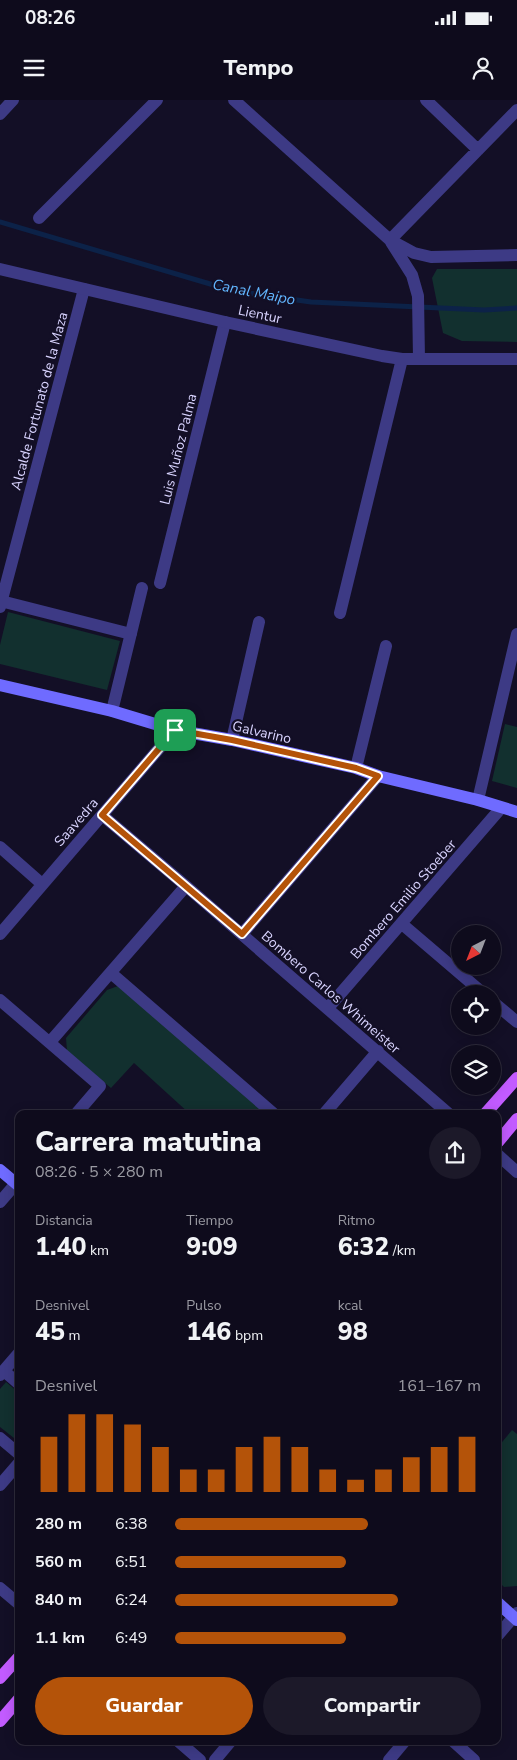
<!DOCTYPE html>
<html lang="es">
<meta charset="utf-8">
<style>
:root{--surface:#0e0b1c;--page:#1c1929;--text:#f1f3f6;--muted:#9b9ba3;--line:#2e2b3b;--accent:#b45309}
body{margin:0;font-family:"Nunito Sans",sans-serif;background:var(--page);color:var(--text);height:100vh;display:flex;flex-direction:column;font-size:19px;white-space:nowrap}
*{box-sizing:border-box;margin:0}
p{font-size:16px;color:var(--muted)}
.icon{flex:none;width:28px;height:28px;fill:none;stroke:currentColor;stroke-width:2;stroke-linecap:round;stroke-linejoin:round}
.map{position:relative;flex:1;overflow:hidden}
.drawer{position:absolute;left:15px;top:1010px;width:486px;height:635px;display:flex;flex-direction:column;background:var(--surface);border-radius:10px;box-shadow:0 2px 12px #0003,0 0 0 1px var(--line)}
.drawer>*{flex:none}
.needle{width:32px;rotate:222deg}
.controls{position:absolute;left:451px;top:825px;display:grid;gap:10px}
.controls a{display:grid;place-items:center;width:50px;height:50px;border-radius:50%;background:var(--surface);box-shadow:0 2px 12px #0003,0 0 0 1px var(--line);font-size:25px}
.pin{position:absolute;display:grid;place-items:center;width:42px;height:42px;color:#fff;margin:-21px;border-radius:10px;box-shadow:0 2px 8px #0006}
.round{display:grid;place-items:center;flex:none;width:52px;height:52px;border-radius:26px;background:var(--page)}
.summary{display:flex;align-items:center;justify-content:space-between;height:85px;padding:0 20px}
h1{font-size:28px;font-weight:800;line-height:38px}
.metrics{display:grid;grid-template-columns:repeat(3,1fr);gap:8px;height:85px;padding:5px 20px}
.metrics div{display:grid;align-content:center}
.metrics b{font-size:25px;font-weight:800}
.metrics small{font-size:14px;font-weight:400}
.metrics p{font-size:14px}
.chart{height:140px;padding:10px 20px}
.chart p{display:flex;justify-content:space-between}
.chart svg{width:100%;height:90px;margin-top:5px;stroke:var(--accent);stroke-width:6}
.action{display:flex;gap:10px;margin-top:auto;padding:10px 20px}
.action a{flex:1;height:58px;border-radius:30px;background:var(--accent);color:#fff;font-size:20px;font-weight:800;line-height:58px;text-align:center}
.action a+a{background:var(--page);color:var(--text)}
ul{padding:0 20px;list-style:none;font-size:16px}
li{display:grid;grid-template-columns:80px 60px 1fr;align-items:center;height:38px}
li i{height:12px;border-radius:6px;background:var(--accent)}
.status{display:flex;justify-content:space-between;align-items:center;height:35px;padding:0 25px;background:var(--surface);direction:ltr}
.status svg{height:14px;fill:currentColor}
header{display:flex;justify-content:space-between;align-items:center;height:65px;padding:0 20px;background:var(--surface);font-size:22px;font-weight:800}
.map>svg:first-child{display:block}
.green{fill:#12302f}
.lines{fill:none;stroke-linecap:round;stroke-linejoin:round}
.stream{stroke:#0c2248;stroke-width:5}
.minor{stroke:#3d3a85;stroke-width:12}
.tertiary{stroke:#3d3a85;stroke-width:12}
.secondary{stroke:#6f6bff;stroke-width:12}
.primary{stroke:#c25bff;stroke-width:12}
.route-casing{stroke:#fff;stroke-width:10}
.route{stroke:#b45309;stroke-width:6}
.labels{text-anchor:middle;stroke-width:4.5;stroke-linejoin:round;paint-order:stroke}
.street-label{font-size:14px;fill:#d9d4ff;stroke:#130f26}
.water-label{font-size:15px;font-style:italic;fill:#62b6ff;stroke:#130f26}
</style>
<div class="status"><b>08:26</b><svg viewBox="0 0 49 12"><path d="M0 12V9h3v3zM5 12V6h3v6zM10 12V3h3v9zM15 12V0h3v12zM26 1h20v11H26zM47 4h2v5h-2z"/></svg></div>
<header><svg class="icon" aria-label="menu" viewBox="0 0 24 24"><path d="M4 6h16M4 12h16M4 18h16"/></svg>Tempo<svg class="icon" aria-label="person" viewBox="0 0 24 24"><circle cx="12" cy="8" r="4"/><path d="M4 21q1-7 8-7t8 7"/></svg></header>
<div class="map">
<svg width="517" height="1660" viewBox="0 0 517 1660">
<rect width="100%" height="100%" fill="#130f26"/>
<path class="green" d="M437,169H517V242L462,241L443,233L432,178Z
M8,512L120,541L107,590L0,564V545Z
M505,624L517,627V688L492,681Z
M118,886L266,1014H190L134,963L111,988L67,951L66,938L107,890Z
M6,1282L19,1293V1342L0,1327V1289Z
M512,1330L517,1334V1486L504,1487L498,1481V1347Z"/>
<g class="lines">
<path class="stream" d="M0,122L234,191L311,202L484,210L517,208"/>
<path class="minor" d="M234,0L390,140L414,153L431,157L517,155
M426,0L478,50
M0,14L13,0
M39,118L157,0
M390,140L517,10
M391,142L412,175L418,196L419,259
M160,483L225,222
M1,501L131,534
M0,507L84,189
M340,513L402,259
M112,611L142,488
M232,640L259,522
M356,668L386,546
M478,700L517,534
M102,715L186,786L449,1014
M0,747L42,784
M402,824L484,894
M0,834L175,630
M242,834L378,676
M111,873L274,1014
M0,900L100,986L76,1014
M492,901L517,922
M328,908L501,708
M50,942L186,786
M324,1014L378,951
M498,1055L517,1072
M0,1102L19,1080
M4,1271L19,1284
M0,1275L19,1253
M0,1338L19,1354
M0,1385L19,1363
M0,1488L19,1504
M498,1535L517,1513
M178,1641L200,1660
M453,1641L474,1660
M215,1660L231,1641
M389,1660L405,1641"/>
<path class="tertiary" d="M0,169L225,222L382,256L402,259H517"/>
<path class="secondary" d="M0,585L112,611L175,630L232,640L356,668L378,676L478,700L517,712
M0,1070L19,1086
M498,1503L517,1520"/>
<path class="primary" d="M485,1014L517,978
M498,1042L517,1019
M0,1578L19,1557
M0,1621L19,1599"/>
</g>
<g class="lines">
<g class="route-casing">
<path id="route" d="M175,630L232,640L356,668L378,676L242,834L102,715Z"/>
</g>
<use href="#route" class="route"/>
</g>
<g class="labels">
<g class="street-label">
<text transform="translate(260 214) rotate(12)" y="5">Lientur</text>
<text transform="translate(39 301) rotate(-75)" y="5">Alcalde Fortunato de la Maza</text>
<text transform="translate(178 349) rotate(-76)" y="5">Luis Muñoz Palma</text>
<text transform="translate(262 632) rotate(13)" y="5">Galvarino</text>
<text transform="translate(76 722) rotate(-49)" y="5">Saavedra</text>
<text transform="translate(403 799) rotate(-49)" y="5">Bombero Emilio Stoeber</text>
<text transform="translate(331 892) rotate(41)" y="5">Bombero Carlos Whimeister</text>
</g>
<g class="water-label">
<text transform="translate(254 192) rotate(11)" y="5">Canal Maipo</text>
</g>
</g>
</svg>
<div class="controls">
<a><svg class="needle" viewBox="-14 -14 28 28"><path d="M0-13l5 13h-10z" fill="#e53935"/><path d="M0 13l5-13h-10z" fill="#9b9ba3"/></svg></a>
<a><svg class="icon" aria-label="locate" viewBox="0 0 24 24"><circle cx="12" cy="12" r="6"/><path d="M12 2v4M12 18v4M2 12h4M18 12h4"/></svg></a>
<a><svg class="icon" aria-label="layers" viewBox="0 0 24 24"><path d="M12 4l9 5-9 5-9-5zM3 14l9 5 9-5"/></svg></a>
</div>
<div class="pin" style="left:175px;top:630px;background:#1e9e55"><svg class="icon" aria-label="arrive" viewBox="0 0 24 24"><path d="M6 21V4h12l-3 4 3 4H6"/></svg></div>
<section class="drawer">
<div class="summary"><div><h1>Carrera matutina</h1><p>08:26 · 5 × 280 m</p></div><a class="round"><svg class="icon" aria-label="share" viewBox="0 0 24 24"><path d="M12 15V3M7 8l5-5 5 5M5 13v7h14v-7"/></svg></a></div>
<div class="metrics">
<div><p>Distancia</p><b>1.40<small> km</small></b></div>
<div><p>Tiempo</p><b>9:09</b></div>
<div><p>Ritmo</p><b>6:32<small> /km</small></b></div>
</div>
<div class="metrics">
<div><p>Desnivel</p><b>45<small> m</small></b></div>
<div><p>Pulso</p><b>146<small> bpm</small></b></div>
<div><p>kcal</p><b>98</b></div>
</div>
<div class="chart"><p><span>Desnivel</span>161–167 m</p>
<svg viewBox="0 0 160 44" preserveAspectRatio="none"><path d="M5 44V17M15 44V6M25 44V6M35 44V11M45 44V22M55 44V33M65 44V33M75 44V22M85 44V17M95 44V22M105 44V33M115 44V38M125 44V33M135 44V27M145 44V22M155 44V17"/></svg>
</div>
<ul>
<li><b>280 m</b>6:38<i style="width:63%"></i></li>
<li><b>560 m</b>6:51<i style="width:56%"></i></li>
<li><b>840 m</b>6:24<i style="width:73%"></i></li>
<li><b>1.1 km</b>6:49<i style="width:56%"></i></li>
</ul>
<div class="action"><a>Guardar</a><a>Compartir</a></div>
</section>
</div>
